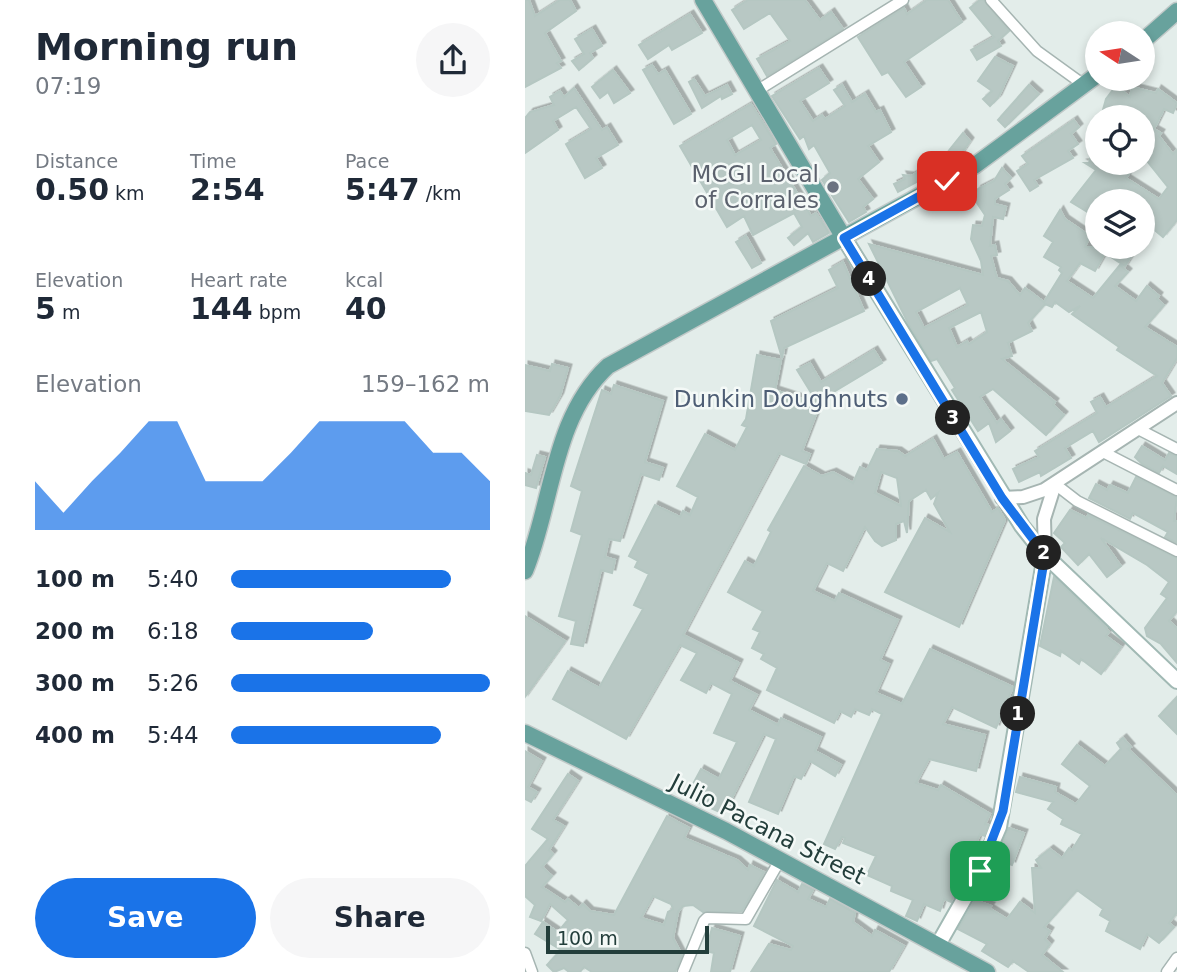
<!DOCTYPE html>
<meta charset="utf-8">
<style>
:root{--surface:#fff;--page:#f6f6f7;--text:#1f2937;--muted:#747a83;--accent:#1a73e8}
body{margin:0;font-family:"DejaVu Sans",sans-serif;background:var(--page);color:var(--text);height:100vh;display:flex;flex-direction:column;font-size:26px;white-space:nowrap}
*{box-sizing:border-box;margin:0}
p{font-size:23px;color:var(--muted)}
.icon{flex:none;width:38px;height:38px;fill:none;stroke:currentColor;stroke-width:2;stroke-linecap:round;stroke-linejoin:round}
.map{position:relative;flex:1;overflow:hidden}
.drawer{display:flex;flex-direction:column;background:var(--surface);width:525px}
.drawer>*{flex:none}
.needle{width:46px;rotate:282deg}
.buttons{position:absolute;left:560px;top:21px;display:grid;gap:14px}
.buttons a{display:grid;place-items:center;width:70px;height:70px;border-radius:50%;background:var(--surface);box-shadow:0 4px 10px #0003;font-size:35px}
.scale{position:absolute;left:21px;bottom:18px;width:163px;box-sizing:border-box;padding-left:7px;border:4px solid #233e3b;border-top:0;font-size:19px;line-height:24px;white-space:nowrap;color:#233e3b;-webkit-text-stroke:5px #f4f9f7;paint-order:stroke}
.pin{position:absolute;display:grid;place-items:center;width:60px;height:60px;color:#fff;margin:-30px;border-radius:14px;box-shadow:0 4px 10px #0006}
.km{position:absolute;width:35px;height:35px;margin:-18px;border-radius:50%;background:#222;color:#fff;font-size:19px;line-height:35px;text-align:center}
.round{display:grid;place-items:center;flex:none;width:74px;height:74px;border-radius:37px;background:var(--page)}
.head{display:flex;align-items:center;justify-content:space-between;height:119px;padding:0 35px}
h1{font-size:38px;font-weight:600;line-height:52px}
.metrics{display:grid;grid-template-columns:repeat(3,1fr);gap:10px;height:119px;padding:7px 35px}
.metrics div{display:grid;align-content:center}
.metrics b{font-size:30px;font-weight:600}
.metrics small{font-size:19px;font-weight:400}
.metrics p{font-size:19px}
.chart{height:196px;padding:14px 35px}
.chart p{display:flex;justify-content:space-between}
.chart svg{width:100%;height:126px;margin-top:7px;fill:var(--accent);opacity:.7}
.action{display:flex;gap:14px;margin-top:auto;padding:14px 35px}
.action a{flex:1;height:80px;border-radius:42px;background:var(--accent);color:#fff;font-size:28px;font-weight:600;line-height:80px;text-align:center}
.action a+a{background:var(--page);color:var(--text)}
ul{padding:0 35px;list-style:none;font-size:23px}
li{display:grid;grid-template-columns:112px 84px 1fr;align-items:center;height:52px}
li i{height:18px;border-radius:9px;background:var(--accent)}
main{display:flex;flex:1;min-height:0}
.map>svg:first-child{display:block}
.building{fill:#b8c8c4;stroke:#b5c7c2;stroke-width:2;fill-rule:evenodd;filter:url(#shadow)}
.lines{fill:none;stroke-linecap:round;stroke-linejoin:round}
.minor-casing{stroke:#a6b5b2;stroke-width:13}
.tertiary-casing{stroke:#a6b5b2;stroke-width:16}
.secondary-casing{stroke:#a1b9b4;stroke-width:18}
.primary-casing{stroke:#c1c9c8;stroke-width:19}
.minor{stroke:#fff;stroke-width:10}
.tertiary{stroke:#fff;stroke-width:12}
.secondary{stroke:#fff;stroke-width:14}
.primary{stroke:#68a29d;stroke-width:16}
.route-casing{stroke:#fff;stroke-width:14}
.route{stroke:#1a73e8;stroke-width:9}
.worship-dot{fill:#6b7280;stroke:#f4f9f7;stroke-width:2.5}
.service-dot{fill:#5c6f8a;stroke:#f4f9f7;stroke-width:2.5}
.labels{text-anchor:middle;stroke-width:5;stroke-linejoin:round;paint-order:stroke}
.worship-label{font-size:23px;fill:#5b616d;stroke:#f4f9f7;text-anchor:end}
.service-label{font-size:23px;fill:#4e5e75;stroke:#f4f9f7;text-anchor:end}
.street-label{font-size:23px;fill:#233e3b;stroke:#f4f9f7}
</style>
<main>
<section class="drawer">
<div class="head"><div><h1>Morning run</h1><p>07:19</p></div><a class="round"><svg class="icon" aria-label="share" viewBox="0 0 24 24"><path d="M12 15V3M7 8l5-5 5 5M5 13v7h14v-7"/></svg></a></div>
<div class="metrics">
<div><p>Distance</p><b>0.50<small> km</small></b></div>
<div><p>Time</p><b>2:54</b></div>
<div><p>Pace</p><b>5:47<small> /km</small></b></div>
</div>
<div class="metrics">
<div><p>Elevation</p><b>5<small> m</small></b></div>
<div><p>Heart rate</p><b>144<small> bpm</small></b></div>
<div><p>kcal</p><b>40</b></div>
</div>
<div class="chart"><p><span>Elevation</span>159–162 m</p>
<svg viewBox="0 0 160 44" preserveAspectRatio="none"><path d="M0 44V27L10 38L20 27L30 17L40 6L50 6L60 27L70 27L80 27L90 17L100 6L110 6L120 6L130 6L140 17L150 17L160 27V44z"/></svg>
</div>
<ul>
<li><b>100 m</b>5:40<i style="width:85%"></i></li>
<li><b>200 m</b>6:18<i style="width:55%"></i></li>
<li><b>300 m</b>5:26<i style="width:100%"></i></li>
<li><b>400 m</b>5:44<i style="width:81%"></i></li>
</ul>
<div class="action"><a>Save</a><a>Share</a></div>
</section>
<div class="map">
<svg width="652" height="972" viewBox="0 0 652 972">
<defs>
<filter id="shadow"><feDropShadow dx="3.5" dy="-3.5" stdDeviation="0" flood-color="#0004"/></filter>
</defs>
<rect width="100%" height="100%" fill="#e3edea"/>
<path class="building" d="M0,0H4L10,16L35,0H45L51,11L20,33L36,61L32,63L36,68L0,87Z
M223,0H280L295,20L306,12L318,29L242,76L232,59L265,41L245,13L219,29L207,10Z
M402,0H423L437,22L379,62L396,87L381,97L363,72L357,75L333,37L379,8L382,14Z
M455,0H459L484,31L473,41L476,46L452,60L446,50L469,37L445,8Z
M165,14L177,33L147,50L144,45L123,59L114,45Z
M67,29L77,46L65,53L68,58L54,70L47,61L59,54L50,39Z
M470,57L488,66L473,98L465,106L458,99L467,91L453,81Z
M127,65L133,74L140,70L166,114L149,124L118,70Z
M294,68L304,83L275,101L288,121L297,115L300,119L320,106L309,90L317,85L327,102L340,94L351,112L355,110L366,132L343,146L354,162L333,179L348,199L338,207L341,212L324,222L297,180L305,173L289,145L284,149L279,136L275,139L247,96Z
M88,70L105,93L89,103L83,92L75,98L67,87Z
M169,79L180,96L202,85L207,94L197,99L196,96L177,108L164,82Z
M504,85L514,94L480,127L473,120Z
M591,86L605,97L607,87L631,93L633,89L652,103L648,113L639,109L629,129L636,133L634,136L648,154L652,150V220L638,237L626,227L618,239V201H572L564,213L546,202L571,170L560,163H564L570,141L572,163H601L608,168L601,178L634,199L643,187L618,156V117H576L581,99Z
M49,88L77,130L82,127L93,145L71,158L77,168L60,178L41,144L66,129L51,107L28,121L33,130L0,153V118L5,112L29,105L25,97L35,91L39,97Z
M226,104L251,144L245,148L286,216L291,213L304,233L288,242L283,233L269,245L263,238L277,227L269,213L228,235L219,216L202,227L155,146ZM227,125L236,140L210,155L202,140Z
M549,120L554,127L546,134L553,144L543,151L548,158L509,180L513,186L505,191L492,171L503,164L497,156Z
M438,133L445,141L432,160L422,153Z
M477,168L486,178L480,184L484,190L470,199V204L481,207L478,219L468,217L465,246L470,245L472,255L466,256L472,278L483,281L495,295L500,288L519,302L537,273L534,270L536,267L519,257L528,242L519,236L535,210L540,219L565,236L560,247H612L600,266L580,253L570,271L555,263L542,281L568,298L595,265L603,272L590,286L611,301L622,286L634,296L632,299L639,305L620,327L652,347V358L637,383L646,396L574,442L568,431L540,448L546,458L516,476L515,472L494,482L488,469L514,457L510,451L572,413L566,402L575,397L581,407L632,376L592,350L594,347L547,314L555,306L544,312L530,302L527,307L520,304L503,323L507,331L483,343L487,356L477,359L530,402L528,405L539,415L521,435L468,389L455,397L472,423L476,419L485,431L471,442L464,423L453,431L427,390L430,388L412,359L406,361L384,325L344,244L458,275L456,261L446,239L448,225L457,226L460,215L448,197L453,189L469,181ZM435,288L443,305L399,328L391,312ZM456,312L462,332L444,344L442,341L432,347L424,328Z
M395,171L401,177L373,192L369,184L380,179L378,175L386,176Z
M221,236L236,263L227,268L211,242Z
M318,262L339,311L259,348L257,358L246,321L313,288L304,270Z
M349,350L357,363L297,399L277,451L285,454L281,464L254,453L158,635L214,663L205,681L232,695L224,710L253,725L256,718L296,737L290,751L316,765L310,776L285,761L276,779L269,776L253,814L224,802L251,739L239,734L199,814L161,797L176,769L194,779L212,742L189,733L207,694L186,683L181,693L156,680L172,653L155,645L101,739L28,699L43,671L74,688L118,609L109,605L124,574L110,567L113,561L104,556L130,505L155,517L158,511L165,515L173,497L152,486L180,434L210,450L222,427L217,425L221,419L232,355L256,360L250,390L293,404L272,370L285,363L296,382Z
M27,364L43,368L35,396L24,415L0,411V365L25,371Z
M89,385L138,401L120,462L138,468L134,480L116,474L95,541L84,539L80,557L90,560L87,573L76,570L58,646L46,644L51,621L34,616L57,535L46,531L57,491L46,486L77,390L86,394Z
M408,439L419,459L432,452L467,512L473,508L480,520L434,627L360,592L400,518L425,532L409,504L413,493L406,499L401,490L384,501L382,533L379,521L371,524V540L357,546L350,541L340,527L318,571L302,563L288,591L310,601L314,593L373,620L355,660L364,664L351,693L377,704L405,649L488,687L471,728L427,707L418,724L460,735L451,771L404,759L391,783L413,790L416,785L465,814L460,824L464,825L460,836L455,834L426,902L419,899L415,911L399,904L392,921L381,916L388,900L366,891L367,886L342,875L351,856L318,843L320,838L317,837L310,849L299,844L357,714L347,709L344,715L330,709L326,717L315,711L309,723L242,690L252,668L236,659L239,654L227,648L235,632L228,629L238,611L203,592L220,561L229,566L246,532L243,530L279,466L297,476L308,472L328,483L335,467L342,470L352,449L373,451L380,456ZM356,472L372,478L376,506L350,493Z
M617,446L640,460L644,453L652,456V474L638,466L634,473L617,464L610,457Z
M12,455L20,457L11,488L0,485V473L6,475Z
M611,477L652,497L649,521H652V543L640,537L643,532L608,513L605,519L564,498L571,484L582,490L585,485L603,493Z
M545,510L562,518L563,515L652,558V611L644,621L652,628V663L636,644L622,636L620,628L642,598L636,594L644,582L622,565L576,538L596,566L582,577L564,554L553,565L536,547L540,543L529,533Z
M529,577L579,625L584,632L581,636L596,647L576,674L556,659L554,664L536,651L535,656L515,646Z
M0,616L40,641L0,697Z
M652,697V734L634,716Z
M598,738L606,747L603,749L652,795V912L644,923L649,927L634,943L622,934L615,949L581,931L585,921L575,915L578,909L552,890L519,927L525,931L520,939L525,944L517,955L538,972H504L488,961L483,967L457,951L462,944L433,929L450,900L466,906L464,908L482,919L495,902L510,913L507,868H516L511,860L525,849L537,858L544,848L547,850L557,834L536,824L538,819L523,809L528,802L491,792L495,777L531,787L530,792L551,804L565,786L537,764L552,745L580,766L596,749L592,743Z
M0,751L17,761L3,787L12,792L6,802L0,799Z
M43,774L53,781L28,820L39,826L24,850L28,854L17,867L27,876L17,887L40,902L43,899L54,908L58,904L65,911L89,915L142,816L164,828L159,838L212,860L223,870L225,865L239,872L217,911L178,912L168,905L158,906L153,912L148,938L157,955L150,972H67L59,967L55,972H44L39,968L29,972L22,965L36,950L10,934L18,922L33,932L43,920L25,904L16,921L5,917L10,905L0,896V866L23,839L7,829ZM128,896L146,904L148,909L143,912L139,925L116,918Z
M484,828L499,833L487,865L482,863L474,886L460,882Z
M252,880L273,892L277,884L288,890L283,899L301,907L305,899L330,913L328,922L347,936L350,930L379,946L364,972H226L244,944L266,950L268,946L229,926Z
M187,928L215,936L205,972H186L189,953L181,951Z"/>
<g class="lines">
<g class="minor-casing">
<path id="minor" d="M466,0L512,51L559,85
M230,92L378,0
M615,430L652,449
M578,452L652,490
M530,484L552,501L652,551
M0,953L7,972
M158,972L179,921L182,918L221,919L255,860
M642,972L652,958"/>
</g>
<g class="tertiary-casing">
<path id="tertiary" d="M477,498L498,497L519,490L652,403
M520,555L519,519L530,484"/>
</g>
<g class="secondary-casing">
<path id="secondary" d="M319,238L497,526L520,555L652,681
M414,943L455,871L474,827L520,555"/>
</g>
<g class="primary-casing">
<path id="primary" d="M178,0L319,238
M618,41L652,11
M0,571C28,503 27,418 83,366L449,166L572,75
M0,733L201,831L462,972"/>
</g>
<use href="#minor" class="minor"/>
<use href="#tertiary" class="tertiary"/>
<use href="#secondary" class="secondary"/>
<use href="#primary" class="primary"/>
</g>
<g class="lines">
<g class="route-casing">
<path id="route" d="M422,181L319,238L477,498L520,555L478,811L455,871"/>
</g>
<use href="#route" class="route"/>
</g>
<circle class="worship-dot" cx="308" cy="187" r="7"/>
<circle class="service-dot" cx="377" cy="399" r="7"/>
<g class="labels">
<g class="worship-label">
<text x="294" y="182">MCGI Local<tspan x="294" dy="26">of Corrales</tspan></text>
</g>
<g class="service-label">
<text x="363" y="407">Dunkin Doughnuts</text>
</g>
<g class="street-label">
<text transform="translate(243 829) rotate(27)" y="8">Julio Pacana Street</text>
</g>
</g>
</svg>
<div class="buttons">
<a><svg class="needle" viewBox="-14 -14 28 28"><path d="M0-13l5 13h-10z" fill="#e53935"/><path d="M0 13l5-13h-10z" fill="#747a83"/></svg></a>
<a><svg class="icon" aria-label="locate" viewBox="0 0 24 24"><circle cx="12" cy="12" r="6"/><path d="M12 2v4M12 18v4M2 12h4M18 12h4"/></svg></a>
<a><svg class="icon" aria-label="layers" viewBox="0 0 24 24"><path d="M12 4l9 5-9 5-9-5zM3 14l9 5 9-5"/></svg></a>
</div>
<div class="scale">100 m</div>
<div class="pin" style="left:455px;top:871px;background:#1e9e55"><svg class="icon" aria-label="arrive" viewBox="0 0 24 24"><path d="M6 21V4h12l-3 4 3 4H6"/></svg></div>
<div class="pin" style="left:422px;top:181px;background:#d93025"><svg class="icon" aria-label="check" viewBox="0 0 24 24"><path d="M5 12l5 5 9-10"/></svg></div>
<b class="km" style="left:493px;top:714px">1</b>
<b class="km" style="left:519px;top:553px">2</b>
<b class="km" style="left:428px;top:418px">3</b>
<b class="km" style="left:344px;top:279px">4</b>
</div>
</main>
